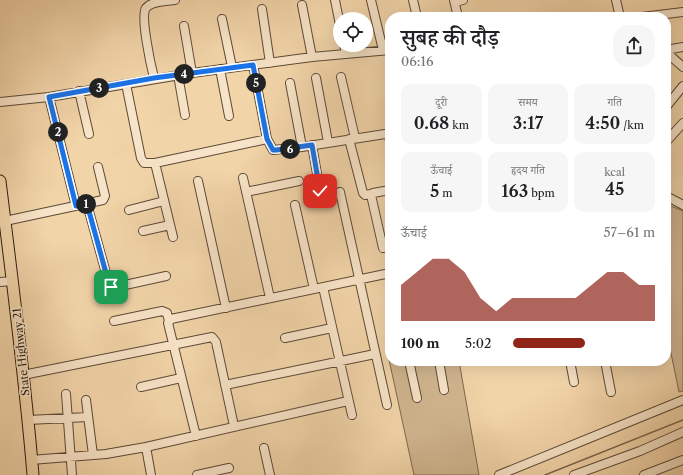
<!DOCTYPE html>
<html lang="hi">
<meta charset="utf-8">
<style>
:root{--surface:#fff;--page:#f6f6f6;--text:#202124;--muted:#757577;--accent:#8f2418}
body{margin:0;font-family:"Libre Caslon Text","Noto Serif Devanagari",serif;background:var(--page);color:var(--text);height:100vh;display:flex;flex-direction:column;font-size:15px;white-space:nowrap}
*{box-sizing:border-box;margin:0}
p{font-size:13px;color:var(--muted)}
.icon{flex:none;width:22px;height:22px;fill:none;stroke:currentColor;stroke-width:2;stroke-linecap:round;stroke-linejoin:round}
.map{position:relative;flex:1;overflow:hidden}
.sheet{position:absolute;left:385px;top:12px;width:286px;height:354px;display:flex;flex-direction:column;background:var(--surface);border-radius:16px;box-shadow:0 4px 16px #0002}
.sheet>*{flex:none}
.fabs{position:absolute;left:333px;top:12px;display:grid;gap:8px}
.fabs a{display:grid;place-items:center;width:40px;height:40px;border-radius:50%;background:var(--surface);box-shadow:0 4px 16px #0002;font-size:20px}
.pin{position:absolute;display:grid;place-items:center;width:34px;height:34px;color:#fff;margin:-17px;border-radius:8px;box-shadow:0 2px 6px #0006}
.km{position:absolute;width:20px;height:20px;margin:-10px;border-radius:50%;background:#222;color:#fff;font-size:11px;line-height:20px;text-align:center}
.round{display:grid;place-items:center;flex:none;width:42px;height:42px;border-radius:16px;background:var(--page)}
.summary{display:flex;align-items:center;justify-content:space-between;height:68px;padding:0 16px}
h1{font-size:22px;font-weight:600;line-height:30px}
.stats{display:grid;grid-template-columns:repeat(3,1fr);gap:6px;height:68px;padding:4px 16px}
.stats div{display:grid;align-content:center;border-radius:10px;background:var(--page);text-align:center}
.stats b{font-size:17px;font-weight:600}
.stats small{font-size:11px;font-weight:400}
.stats p{font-size:11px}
.chart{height:112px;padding:8px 16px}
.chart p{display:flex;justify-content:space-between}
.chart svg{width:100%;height:72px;margin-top:4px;fill:var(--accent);opacity:.7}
ul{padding:0 16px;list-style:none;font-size:13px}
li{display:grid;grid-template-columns:64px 48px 1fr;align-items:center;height:30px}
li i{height:10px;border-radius:5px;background:var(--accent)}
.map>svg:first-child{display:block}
.green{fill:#d0b58f;stroke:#7d684f}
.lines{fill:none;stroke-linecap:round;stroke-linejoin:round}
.stream{stroke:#79654c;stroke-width:1.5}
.minor-casing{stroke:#5c4a36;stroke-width:10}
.highway-casing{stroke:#2a1c0f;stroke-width:13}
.minor{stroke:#f7e3c7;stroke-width:8}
.highway{stroke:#f2d4a9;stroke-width:11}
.route-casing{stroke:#fff;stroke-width:8}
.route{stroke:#1a73e8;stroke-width:5}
.labels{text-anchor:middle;stroke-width:3;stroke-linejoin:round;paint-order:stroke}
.street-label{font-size:11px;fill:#2a1c0f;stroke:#f7e3c7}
</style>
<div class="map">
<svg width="683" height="475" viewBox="0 0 683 475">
<rect width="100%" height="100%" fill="#f2d4a9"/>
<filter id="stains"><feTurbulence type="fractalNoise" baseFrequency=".005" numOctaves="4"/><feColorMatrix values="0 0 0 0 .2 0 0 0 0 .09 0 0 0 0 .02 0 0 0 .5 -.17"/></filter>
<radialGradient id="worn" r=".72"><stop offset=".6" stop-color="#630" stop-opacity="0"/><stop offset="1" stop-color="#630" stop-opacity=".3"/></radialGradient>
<path class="green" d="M666,204L683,211V391L679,392L666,329Z
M388,355H390V361H459L479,475H414Z"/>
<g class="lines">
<path class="stream" d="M545,475L683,420"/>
<g class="minor-casing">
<path id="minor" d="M335,0L340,25
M371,0L383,50
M413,0L417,17
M454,0L458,17
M616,0L620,17
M455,2L463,0
M302,5L312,57
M262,9L270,63
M642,17L683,12
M222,19L232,67
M184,26L192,73
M344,45L346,54
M666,50L683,47
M666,52L683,67
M253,65L267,139L273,150L302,147L385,134L389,136L390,141
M220,69L229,116
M178,75L185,115
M341,77L355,138
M154,78C151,66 140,16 146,8C151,1 167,1 175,0
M316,78L328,142
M290,83L302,147
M126,84L141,158L144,163H155L267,139
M79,91L89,134
M49,97L76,206
M0,102L49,97L192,73L312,57L390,50
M666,107L683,86
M349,139L363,193L365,195L371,194
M666,142L683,123
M312,145L320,191
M155,163L173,237
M243,178L270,298
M198,181L226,308
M246,192L299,181
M340,192L387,405
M666,196L683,205
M87,204L109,284L111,287H116L166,276
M295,205L314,289
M129,210L164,201
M5,221L103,200L105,196L98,167
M143,231L170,225
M383,248L371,195L373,193L390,190
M0,282L13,281
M323,287L352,415
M114,321L162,311L167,313L169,321
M285,338L332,328
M409,361L417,398
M439,361L444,390
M570,361L574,382
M605,361L611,392
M23,375L212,337L216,342L234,426
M225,385L375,354
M141,387L181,378
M66,394L72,475
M86,400L93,455
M28,420L88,417
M196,436L169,327L168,323L171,319L390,273
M146,447L151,475
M264,448L270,475
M31,460L106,454L146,447L348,401
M197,475L229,468
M499,475L683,400
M574,475L640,451L683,432
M644,475L683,460"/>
</g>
<g class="highway-casing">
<path id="highway" d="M0,181C12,279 25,377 33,475"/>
</g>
<use href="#minor" class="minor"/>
<use href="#highway" class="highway"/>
</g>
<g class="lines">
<g class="route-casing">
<path id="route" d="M111,287L109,284L87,204L76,206L49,97L154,78L253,65L267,139L273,150H276L312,145L320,191"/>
</g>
<use href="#route" class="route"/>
</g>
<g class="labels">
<g class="street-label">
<text transform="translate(21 352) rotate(-96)" y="4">State Highway 21</text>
</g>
</g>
<rect width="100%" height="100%" filter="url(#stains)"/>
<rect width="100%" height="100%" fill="url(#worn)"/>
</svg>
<div class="fabs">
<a><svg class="icon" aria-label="locate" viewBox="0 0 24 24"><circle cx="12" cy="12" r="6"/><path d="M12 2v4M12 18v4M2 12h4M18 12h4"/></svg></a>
</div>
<div class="pin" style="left:111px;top:287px;background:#1e9e55"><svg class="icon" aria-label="arrive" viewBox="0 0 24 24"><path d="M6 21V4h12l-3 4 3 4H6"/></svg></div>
<div class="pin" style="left:320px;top:191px;background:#d93025"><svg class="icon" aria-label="check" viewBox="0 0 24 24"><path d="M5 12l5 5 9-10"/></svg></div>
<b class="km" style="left:86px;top:204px">1</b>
<b class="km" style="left:58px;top:132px">2</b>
<b class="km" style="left:99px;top:88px">3</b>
<b class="km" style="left:184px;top:74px">4</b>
<b class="km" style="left:256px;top:83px">5</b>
<b class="km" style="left:290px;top:149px">6</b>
<section class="sheet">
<div class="summary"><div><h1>सुबह की दौड़</h1><p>06:16</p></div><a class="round"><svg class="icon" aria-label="share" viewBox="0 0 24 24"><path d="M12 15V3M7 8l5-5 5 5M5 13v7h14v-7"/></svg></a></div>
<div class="stats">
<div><p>दूरी</p><b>0.68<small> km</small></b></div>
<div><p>समय</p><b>3:17</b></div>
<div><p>गति</p><b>4:50<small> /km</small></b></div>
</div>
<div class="stats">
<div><p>ऊँचाई</p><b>5<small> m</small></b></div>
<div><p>हृदय गति</p><b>163<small> bpm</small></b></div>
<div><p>kcal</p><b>45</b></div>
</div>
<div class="chart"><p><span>ऊँचाई</span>57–61 m</p>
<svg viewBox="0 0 160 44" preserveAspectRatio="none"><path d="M0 44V22L10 14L20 6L30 6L40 14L50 30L60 38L70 30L80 30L90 30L100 30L110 30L120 22L130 14L140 14L150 22L160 22V44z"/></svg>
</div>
<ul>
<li><b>100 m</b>5:02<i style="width:51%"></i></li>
</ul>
</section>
</div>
